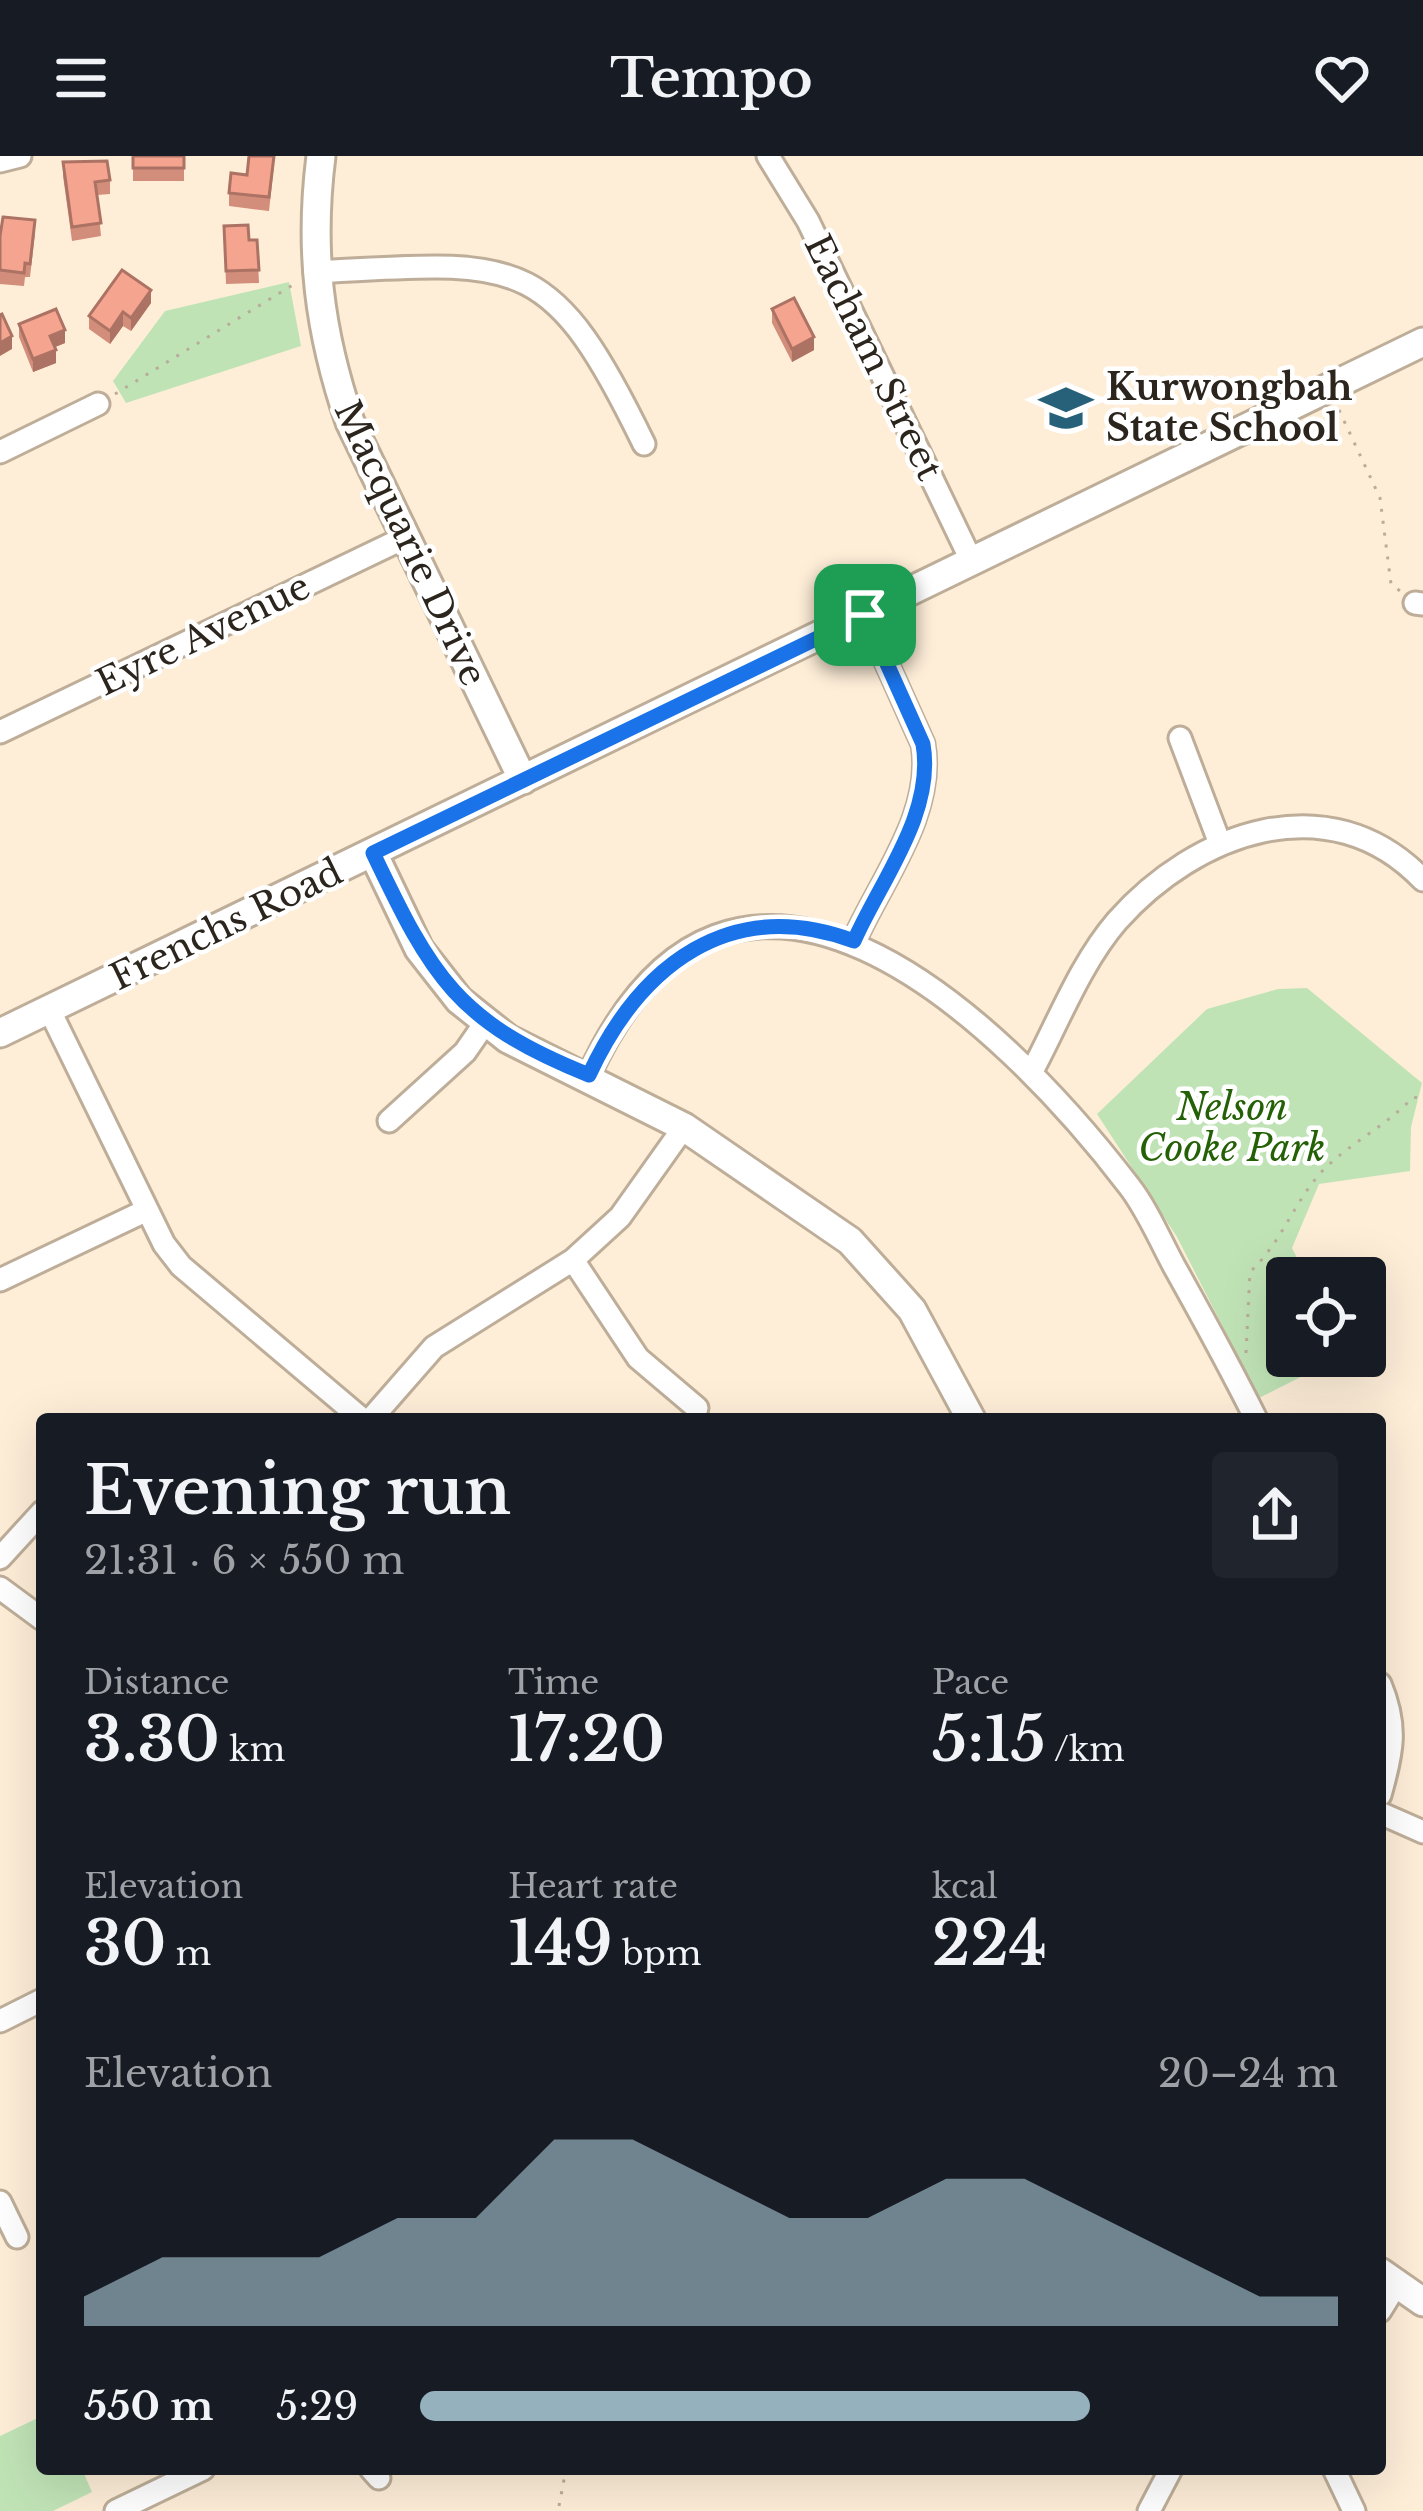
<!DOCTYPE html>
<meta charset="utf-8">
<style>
:root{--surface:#171b24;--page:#20242c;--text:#f1f3f6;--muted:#9ea1a6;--accent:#96b1be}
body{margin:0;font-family:"Libre Baskerville",serif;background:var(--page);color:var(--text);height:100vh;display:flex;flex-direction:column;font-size:45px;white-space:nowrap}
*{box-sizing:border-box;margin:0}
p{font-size:39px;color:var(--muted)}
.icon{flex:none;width:66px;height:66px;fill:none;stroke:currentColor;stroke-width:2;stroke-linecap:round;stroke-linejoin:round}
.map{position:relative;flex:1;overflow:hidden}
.sheet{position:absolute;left:36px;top:1257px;width:1350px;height:1062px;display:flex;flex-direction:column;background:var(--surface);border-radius:12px;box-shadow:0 12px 48px #0002}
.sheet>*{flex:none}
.controls{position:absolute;left:1266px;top:1101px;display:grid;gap:24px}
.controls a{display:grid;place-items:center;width:120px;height:120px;border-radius:12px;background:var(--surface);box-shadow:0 12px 48px #0002;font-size:60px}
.pin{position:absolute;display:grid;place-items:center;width:102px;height:102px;color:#fff;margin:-51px;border-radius:24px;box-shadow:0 6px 18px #0006}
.round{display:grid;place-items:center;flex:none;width:126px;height:126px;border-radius:12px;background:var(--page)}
.head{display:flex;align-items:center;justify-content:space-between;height:204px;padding:0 48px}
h1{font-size:66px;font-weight:600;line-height:90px}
.stats{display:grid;grid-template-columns:repeat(3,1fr);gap:18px;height:204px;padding:12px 48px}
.stats div{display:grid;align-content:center}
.stats b{font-size:60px;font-weight:600}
.stats small{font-size:33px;font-weight:400}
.stats p{font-size:33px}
.chart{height:336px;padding:24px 48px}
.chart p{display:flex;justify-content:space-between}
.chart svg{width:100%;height:216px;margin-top:12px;fill:var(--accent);opacity:.7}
ul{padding:0 48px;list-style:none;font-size:39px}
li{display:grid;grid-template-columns:192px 144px 1fr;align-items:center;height:90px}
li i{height:30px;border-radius:15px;background:var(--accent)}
header{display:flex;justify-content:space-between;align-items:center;height:156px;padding:0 48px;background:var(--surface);font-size:54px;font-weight:600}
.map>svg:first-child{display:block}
.green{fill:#c0e3b6}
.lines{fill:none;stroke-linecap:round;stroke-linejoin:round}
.minor-casing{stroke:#beae99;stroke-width:27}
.tertiary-casing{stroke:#beae99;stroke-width:33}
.path{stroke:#b9ac9a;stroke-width:3;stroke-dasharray:3 9;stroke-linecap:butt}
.minor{stroke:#fff;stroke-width:21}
.tertiary{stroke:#fff;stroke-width:27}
.wall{fill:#d38d7b}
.shaded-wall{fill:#ac7364}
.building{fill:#f5a48f;stroke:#ac7364;stroke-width:3}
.route-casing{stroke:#fff;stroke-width:24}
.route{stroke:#1a73e8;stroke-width:15}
.labels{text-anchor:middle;stroke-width:9;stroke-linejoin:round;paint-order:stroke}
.street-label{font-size:36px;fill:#2b251d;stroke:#fff}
.poi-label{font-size:36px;font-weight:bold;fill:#2b251d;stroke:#fff;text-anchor:start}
.park-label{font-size:36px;font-style:italic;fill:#246106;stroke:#fff}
</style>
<header><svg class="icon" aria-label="menu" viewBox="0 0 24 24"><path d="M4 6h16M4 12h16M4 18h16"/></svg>Tempo<svg class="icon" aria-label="heart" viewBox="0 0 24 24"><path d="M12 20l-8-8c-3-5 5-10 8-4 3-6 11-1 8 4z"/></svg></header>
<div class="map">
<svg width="1423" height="2355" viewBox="0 0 1423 2355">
<rect width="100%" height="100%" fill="#feeed8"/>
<path class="green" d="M289,126L301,190L126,247L113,225L165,155Z
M1307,832L1422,927L1411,971L1410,1015L1319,1028L1292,1092L1307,1122H1287V1200H1342L1259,1242L1177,1081L1097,958L1207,853L1278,833Z
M42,2260V2313H82L92,2336L53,2355H0V2280Z"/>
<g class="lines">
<g class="minor-casing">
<path id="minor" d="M768,0L808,65L972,406
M0,5L20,0
M315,116C519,105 550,94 644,288
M0,296L98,248
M1415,447L1423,448
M0,576L406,381
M1180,582L1219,685
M854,785C881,724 935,657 923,588L865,459
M49,853L164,1088L181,1110L362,1263
M1031,917C1058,867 1080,808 1117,765C1195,677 1329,626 1423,724
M589,919C732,606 998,859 1129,1030C1147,1053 1160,1084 1174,1110C1202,1160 1230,1211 1256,1263
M389,965L465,896L485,867
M573,1104L638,1202L697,1252
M0,1124L145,1055
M371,1263L434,1191L573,1104L620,1061L684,971
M0,1402L42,1356
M0,1432L42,1463
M1380,1528C1398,1571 1392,1596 1380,1639
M1380,1657L1423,1676
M0,1865L42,1844
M0,2046L17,2081
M1380,2155L1396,2129
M371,2313L379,2322
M1334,2313L1354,2355
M116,2355L203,2313
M1149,2355L1171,2313"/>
</g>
<g class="tertiary-casing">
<path id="tertiary" d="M321,0C309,94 319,176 350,266L523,624
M373,697L419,793L459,844L508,883L684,971L850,1085L912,1154L971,1263
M0,877L1423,186
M1380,2116L1423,2146"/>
</g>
<path class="path" d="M115,238L296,127
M1339,254L1380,342L1391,428L1400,435
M1246,1197L1250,1116C1282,1085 1291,1053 1317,1021C1343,990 1385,972 1413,941L1423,943
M559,2350L566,2313"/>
<use href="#minor" class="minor"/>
<use href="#tertiary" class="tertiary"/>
</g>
<path class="wall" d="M133,0H184V25H133Z
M63,6L110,24V38L97,39L101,80L72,85L63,20Z
M274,9L269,55L229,50V37L247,19Z
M224,70L249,84H257L259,127L226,128Z
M35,77L30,121H25L24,130L0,128V80Z
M151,147L131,175L123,170L110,188L89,173V160Z
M772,153L814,194L792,206L772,167Z
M19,168L65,187L55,191L56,207L33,216L19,181Z"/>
<path class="shaded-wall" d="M151,134V147L131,175V162Z
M123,156V170L110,188V175Z
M65,174V187L50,193V180Z
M12,180V193L0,200V187Z
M814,181V194L792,206V193Z
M56,194V207L33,216V203Z"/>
<path class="building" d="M133,0H184V12H133Z
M249,0H274L269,41L229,37L231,17L247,19Z
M107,5L110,24L95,26L101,67L72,71L63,6Z
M3,61L35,64L30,108L25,107L24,117L0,114V80Z
M248,69L249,84H257L259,114L226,115L224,70Z
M122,114L151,134L131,162L123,156L110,175L89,160Z
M794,142L814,181L792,193L772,153Z
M56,153L65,174L50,180L56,194L33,203L19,168Z
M2,158L12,180L0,187V159Z"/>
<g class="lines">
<g class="route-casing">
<path id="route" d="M865,459L923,588C935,657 881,724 854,785C730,739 640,809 589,919C457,866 432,821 373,697Z"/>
</g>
<use href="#route" class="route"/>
</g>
<defs>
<g id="school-bare" transform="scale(4.14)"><path d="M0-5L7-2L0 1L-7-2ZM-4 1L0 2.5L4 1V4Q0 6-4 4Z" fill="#266079" stroke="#fff" stroke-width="2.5" paint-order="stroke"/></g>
</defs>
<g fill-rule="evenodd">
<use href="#school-bare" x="1066" y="252"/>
</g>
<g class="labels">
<g class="street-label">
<text transform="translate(874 201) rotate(64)" y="13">Eacham Street</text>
<text transform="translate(411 387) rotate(65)" y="13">Macquarie Drive</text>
<text transform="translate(203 478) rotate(-26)" y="13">Eyre Avenue</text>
<text transform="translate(226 768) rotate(-26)" y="13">Frenchs Road</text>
</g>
<g class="poi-label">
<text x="1106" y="244">Kurwongbah<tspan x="1106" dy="41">State School</tspan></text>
</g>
<g class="park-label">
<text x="1232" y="964">Nelson<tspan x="1232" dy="41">Cooke Park</tspan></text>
</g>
</g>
</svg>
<div class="controls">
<a><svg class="icon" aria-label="locate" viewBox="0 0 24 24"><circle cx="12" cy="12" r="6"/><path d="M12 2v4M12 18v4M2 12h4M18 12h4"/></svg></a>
</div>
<div class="pin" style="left:865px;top:459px;background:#1e9e55"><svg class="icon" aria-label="arrive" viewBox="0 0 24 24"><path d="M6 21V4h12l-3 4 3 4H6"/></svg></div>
<section class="sheet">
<div class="head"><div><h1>Evening run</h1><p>21:31 · 6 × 550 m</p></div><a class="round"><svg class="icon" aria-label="share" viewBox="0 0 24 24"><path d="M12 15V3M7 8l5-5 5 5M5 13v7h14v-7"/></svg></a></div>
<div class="stats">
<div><p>Distance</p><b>3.30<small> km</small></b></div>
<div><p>Time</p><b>17:20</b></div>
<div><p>Pace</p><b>5:15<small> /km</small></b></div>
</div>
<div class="stats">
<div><p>Elevation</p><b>30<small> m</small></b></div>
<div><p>Heart rate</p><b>149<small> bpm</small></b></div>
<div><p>kcal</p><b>224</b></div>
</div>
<div class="chart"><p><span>Elevation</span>20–24 m</p>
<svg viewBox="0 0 160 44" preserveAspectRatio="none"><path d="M0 44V38L10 30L20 30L30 30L40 22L50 22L60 6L70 6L80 14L90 22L100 22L110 14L120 14L130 22L140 30L150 38L160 38V44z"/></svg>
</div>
<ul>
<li><b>550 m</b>5:29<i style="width:73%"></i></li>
</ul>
</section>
</div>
